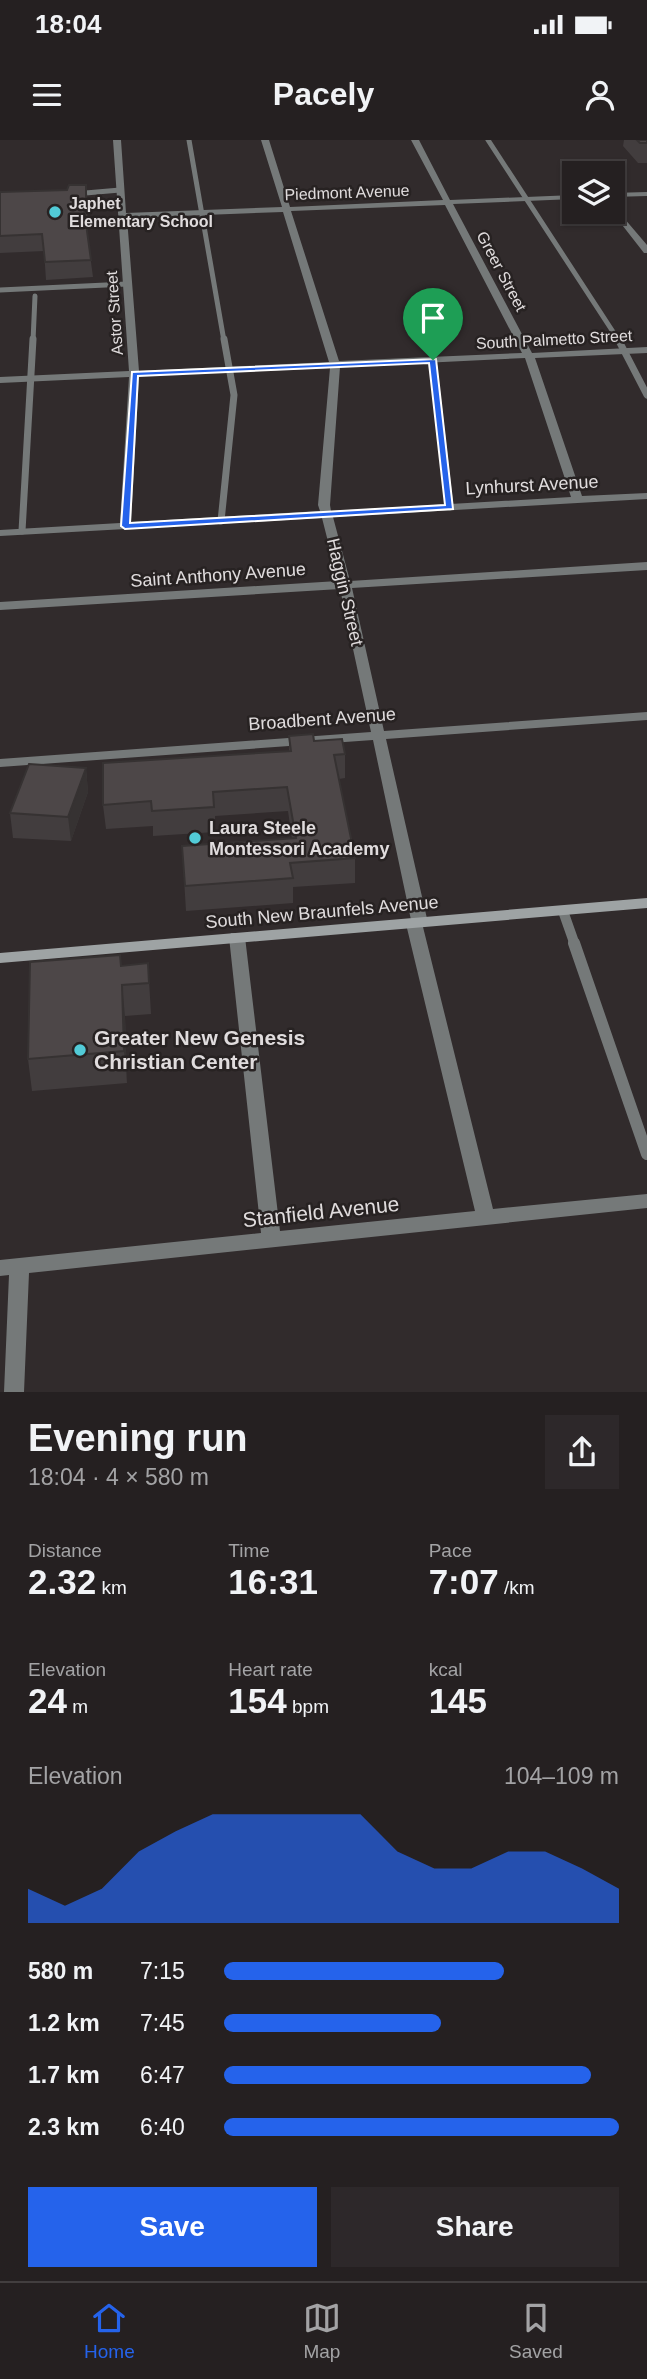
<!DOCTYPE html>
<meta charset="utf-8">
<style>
:root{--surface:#252021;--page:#2d282a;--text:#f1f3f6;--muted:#a3a3a5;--line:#423e3f;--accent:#2563eb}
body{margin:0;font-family:Arial,sans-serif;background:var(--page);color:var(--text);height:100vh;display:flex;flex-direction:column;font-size:26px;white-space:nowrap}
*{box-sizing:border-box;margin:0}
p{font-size:23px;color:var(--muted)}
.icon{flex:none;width:38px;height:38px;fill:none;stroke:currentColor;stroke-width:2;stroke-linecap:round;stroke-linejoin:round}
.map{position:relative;height:1252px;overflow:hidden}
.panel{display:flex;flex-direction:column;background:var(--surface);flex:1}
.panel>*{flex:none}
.tools{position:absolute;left:562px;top:21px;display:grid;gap:14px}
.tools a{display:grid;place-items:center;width:63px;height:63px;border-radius:0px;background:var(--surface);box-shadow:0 2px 5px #0004,0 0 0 2px var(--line);font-size:35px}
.pin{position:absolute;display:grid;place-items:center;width:60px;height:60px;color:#fff;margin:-72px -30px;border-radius:50% 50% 50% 0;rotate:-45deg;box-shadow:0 0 7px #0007}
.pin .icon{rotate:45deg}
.round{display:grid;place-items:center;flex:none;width:74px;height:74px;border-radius:0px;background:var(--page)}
.head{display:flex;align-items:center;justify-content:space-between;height:119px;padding:0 28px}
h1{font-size:38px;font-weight:700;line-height:52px}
.stats{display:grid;grid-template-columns:repeat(3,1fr);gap:10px;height:119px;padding:7px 28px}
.stats div{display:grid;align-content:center}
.stats b{font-size:35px;font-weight:700}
.stats small{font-size:19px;font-weight:400}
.stats p{font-size:19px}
.chart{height:196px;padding:14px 28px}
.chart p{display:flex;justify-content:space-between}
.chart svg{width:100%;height:126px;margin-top:7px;fill:var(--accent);opacity:.7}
.button{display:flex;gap:14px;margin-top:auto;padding:14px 28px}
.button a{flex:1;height:80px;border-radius:0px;background:var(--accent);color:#fff;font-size:28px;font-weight:700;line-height:80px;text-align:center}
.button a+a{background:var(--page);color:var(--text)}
ul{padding:0 28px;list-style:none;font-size:23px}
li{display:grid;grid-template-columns:112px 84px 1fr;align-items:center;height:52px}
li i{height:18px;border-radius:9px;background:var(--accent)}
.status{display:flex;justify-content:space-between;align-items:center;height:49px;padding:0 35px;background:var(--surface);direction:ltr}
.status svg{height:19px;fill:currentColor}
header{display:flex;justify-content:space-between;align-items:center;height:91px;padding:0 28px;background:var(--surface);font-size:32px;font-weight:700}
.dock{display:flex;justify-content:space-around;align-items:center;height:98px;border-top:2px solid var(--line);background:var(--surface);font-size:19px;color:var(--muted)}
.dock a{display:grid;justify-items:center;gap:4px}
.dock .on{color:var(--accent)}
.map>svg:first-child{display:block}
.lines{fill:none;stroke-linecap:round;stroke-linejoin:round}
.lane-far3{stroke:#757979;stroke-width:5}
.lane-far2{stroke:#757979;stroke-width:7}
.lane-far1{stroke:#757979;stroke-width:10}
.lane{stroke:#757979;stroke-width:12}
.street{fill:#757979;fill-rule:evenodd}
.secondary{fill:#9ea3a4;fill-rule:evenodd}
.wall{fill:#423d3e}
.shaded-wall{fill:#363232}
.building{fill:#4d4748;stroke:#363232;stroke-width:2}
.route{fill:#2563eb;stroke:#fff;stroke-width:2;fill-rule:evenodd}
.poi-dot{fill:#52cbd7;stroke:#272222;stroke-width:2.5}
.labels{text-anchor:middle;stroke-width:5;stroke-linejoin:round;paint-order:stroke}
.far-street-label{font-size:16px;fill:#e0dcdd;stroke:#272222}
.far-poi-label{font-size:16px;font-weight:bold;fill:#e0dcdd;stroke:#272222;text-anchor:start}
.street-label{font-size:18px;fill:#e0dcdd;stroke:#272222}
.poi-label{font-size:18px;font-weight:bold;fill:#e0dcdd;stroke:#272222;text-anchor:start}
.near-poi-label{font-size:21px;font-weight:bold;fill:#e0dcdd;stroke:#272222;text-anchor:start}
.near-street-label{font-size:21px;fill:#e0dcdd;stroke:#272222}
</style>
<div class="status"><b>18:04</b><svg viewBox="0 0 49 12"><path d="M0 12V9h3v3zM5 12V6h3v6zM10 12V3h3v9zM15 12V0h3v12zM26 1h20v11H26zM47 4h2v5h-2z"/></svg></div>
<header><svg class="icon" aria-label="menu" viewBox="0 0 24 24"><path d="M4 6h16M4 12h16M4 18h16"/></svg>Pacely<svg class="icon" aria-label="person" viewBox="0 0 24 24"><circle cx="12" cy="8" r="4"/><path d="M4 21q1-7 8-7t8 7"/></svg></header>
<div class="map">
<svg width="647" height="1252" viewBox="0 0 647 1252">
<rect width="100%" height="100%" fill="#312b2c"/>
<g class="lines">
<path class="lane-far3" d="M189,0L224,201
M488,0L619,201
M74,54L120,50
M0,150L127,144
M33,201L35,156"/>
<path class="lane-far2" d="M618,199L647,255
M433,220L450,367
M221,381L234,255L224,199
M22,391L33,199"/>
<path class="lane-far1" d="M563,771L575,805"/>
<path class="lane" d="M574,803L647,1014"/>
<path class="street" d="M113,0H121L126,73L282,67L261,0H269L290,67L443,60L411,0H419L450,60L574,55V59L453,64L532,213L647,207V213L535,218L582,356L647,353V359L333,377L350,441L647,422V430L352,448L384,591L647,572V580L386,599L428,783L423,787L493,1069L647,1054V1068L29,1133L24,1252H4L9,1135L0,1136V1120L261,1093L229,797L231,793H243L245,797L280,1091L475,1071L406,784L411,780L373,600L0,627V619L371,592L340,449L0,470V462L338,441L322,378L0,396V390L120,383L129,237L0,243V237L129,231ZM445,65L522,213L339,221L291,71ZM283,72L329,222L139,231L127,78ZM525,218L571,357L331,371L330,365L340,227ZM330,228L318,365L320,371L131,382L139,236Z
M579,24H585L592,33H584Z
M647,52V56L612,57V53Z
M612,64L647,105V113H644L612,72Z"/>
<path class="secondary" d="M647,758V768L0,823V813Z"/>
</g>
<path class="wall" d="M624,0H647V23H638L623,6Z
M86,45L88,85H86L93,137L46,140L44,111L0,113V52L67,50Z
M289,596L314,601L345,614V638L339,639L355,718V743L293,747V763L186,771L182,706L292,699L288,671L215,676V692L153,696V686L106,689L103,665L289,611Z
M86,628L88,652L71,701L13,698L10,673Z
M148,823L151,874L125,876L127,943L32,951L28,919L121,826Z"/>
<path class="shaded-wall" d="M86,45L88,62V85L86,69Z
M86,628L88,652L71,701L68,677Z
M122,845L125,876L127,943L124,911Z"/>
<path class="building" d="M637,0H647V3H640Z
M69,45H86V69H84L91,120L45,122L42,94L0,96V52L67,50Z
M313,594L314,601L342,599L345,614L334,615L355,718L290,723L293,738L185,746L182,706L296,698L287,647L213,652L214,667L152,671L151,661L103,665V623L291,611L289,596Z
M29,624L86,628L68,677L10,673Z
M120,815L121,826L148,823L149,843L122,845L124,911L28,919L30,822Z"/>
<path class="route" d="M436,219L453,369L125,389L121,386L132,232ZM429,223L445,365L130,383L138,236Z"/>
<g class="poi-dot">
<circle cx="55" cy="72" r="7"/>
<circle cx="195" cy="698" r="7"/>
<circle cx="80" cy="910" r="7"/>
</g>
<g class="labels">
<g class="far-street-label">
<text transform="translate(347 52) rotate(-2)" y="6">Piedmont Avenue</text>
<text transform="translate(502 131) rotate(62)" y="6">Greer Street</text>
<text transform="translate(114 173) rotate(-94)" y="6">Astor Street</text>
<text transform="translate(554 199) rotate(-3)" y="6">South Palmetto Street</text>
</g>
<g class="far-poi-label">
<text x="69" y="69">Japhet<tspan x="69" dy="18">Elementary School</tspan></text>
</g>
<g class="street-label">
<text transform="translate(532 345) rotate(-3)" y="6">Lynhurst Avenue</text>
<text transform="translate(218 435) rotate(-4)" y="6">Saint Anthony Avenue</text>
<text transform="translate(345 452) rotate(77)" y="6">Haggin Street</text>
<text transform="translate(322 579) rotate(-4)" y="6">Broadbent Avenue</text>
<text transform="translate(322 772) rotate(-5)" y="6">South New Braunfels Avenue</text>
</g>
<g class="poi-label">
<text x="209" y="694">Laura Steele<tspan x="209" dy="21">Montessori Academy</tspan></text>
</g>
<g class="near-poi-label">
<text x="94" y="905">Greater New Genesis<tspan x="94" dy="24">Christian Center</tspan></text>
</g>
<g class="near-street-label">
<text transform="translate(321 1072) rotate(-6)" y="7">Stanfield Avenue</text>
</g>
</g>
</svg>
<div class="tools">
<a><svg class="icon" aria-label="layers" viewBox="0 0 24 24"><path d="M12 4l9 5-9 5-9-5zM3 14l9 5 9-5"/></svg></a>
</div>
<div class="pin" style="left:433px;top:220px;background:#1e9e55"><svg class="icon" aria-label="arrive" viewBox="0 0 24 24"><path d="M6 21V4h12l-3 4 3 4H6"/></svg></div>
</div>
<section class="panel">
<div class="head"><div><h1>Evening run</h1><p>18:04 · 4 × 580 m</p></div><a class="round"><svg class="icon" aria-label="share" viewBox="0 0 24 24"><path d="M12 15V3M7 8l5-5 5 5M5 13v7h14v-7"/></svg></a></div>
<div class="stats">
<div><p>Distance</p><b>2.32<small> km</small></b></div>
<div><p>Time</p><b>16:31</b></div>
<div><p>Pace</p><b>7:07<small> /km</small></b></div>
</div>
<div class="stats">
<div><p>Elevation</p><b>24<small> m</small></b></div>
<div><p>Heart rate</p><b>154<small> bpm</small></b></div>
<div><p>kcal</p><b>145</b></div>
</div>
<div class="chart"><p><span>Elevation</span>104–109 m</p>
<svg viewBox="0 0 160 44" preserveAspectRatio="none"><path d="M0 44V32L10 38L20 32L30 19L40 12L50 6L60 6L70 6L80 6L90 6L100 19L110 25L120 25L130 19L140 19L150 25L160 32V44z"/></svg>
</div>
<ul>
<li><b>580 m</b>7:15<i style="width:71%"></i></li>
<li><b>1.2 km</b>7:45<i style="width:55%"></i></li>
<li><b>1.7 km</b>6:47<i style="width:93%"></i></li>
<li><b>2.3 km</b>6:40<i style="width:100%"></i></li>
</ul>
<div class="button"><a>Save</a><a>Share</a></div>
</section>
<nav class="dock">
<a class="on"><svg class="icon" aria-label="home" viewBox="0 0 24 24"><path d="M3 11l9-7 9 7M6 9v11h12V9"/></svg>Home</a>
<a><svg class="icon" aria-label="map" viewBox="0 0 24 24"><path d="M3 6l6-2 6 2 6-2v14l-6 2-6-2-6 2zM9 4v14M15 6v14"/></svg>Map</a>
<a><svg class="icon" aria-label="saved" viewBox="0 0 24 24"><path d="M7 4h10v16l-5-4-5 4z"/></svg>Saved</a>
</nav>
